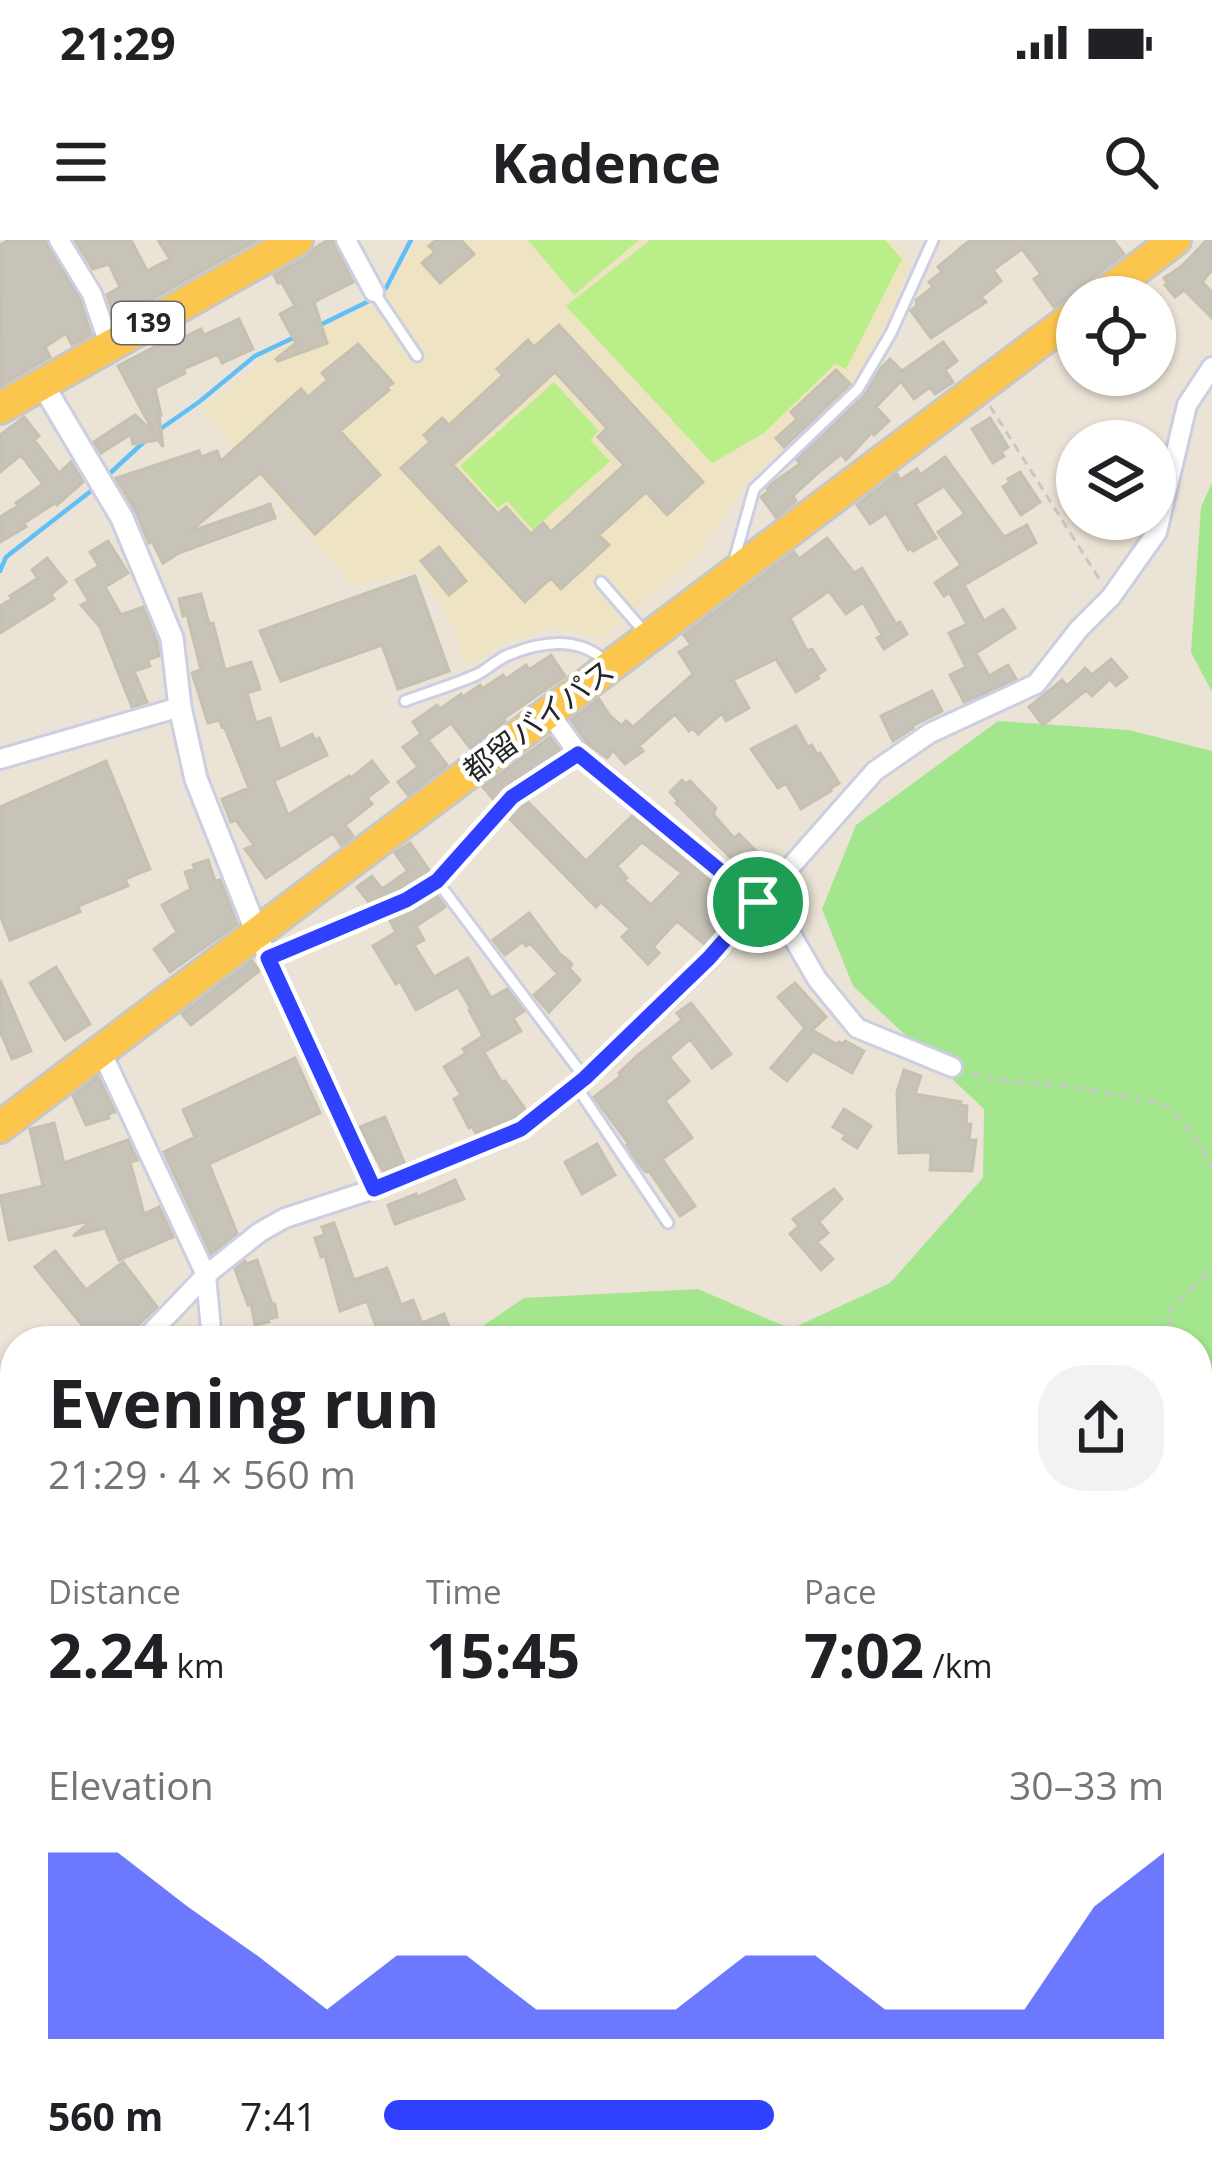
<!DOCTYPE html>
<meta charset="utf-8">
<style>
:root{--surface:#fff;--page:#f2f2f2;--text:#202124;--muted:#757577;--accent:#2f41ff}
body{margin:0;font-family:"Open Sans","Noto Sans JP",sans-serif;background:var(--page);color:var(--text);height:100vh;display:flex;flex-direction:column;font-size:45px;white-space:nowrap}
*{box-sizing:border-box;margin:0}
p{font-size:39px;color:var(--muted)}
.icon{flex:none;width:66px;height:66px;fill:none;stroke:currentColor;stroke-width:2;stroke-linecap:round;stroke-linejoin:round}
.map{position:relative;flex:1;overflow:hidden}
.drawer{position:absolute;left:0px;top:1086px;width:1212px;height:858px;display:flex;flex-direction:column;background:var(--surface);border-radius:48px 48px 0 0;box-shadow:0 3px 9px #0004}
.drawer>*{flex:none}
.tools{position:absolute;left:1056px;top:36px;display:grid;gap:24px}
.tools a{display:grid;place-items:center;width:120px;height:120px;border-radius:50%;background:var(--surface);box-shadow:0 3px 9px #0004;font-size:60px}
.pin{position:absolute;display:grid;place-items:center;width:102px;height:102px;color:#fff;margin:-51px;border:6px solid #fff;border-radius:50%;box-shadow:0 3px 12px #0007}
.round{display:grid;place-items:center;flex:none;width:126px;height:126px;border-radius:48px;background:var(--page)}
.overview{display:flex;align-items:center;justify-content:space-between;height:204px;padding:0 48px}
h1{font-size:66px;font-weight:700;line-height:90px}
.figures{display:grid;grid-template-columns:repeat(3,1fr);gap:18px;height:204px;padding:12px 48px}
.figures div{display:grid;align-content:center}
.figures b{font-size:60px;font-weight:700}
.figures small{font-size:33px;font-weight:400}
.figures p{font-size:33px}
.chart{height:336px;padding:24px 48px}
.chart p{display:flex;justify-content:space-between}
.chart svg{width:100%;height:216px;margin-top:12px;fill:var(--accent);opacity:.7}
ul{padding:0 48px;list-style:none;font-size:39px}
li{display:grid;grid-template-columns:192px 144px 1fr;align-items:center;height:90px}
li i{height:30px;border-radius:15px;background:var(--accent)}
.status{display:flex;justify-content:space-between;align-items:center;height:84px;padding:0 60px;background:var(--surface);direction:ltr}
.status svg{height:33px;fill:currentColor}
header{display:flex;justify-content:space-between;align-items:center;height:156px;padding:0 48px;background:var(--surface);font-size:54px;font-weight:700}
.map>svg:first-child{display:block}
.education{fill:#eee4c4}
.green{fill:#a3e68e}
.pitch{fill:#b9ee89}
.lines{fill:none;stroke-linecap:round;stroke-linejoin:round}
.stream{stroke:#61bff5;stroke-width:4.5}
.building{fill:#c8c3b9;stroke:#c5c0b0;stroke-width:3;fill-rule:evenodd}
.service-casing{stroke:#cccee1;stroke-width:15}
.minor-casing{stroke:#cccee1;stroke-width:24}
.tertiary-casing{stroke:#cccee1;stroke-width:27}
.trunk-casing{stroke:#c7c7c7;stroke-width:36}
.path{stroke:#c7c7c7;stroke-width:3;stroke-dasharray:9 6;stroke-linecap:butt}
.service{stroke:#fff;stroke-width:9}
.minor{stroke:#fff;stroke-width:18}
.tertiary{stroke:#fff;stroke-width:21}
.trunk{stroke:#fcc64d;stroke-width:30}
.route-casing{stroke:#fff;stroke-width:24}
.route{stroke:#2f41ff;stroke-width:15}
.labels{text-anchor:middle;stroke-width:9;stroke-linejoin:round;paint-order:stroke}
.shield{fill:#fff;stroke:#676767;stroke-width:3}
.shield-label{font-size:27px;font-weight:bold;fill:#262626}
.street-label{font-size:30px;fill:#262626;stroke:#fff}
</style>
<div class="status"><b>21:29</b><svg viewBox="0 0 49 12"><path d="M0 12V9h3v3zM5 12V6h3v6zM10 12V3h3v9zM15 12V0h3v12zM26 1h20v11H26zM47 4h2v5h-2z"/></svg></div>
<header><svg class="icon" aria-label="menu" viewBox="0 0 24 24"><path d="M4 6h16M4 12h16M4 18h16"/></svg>Kadence<svg class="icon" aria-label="search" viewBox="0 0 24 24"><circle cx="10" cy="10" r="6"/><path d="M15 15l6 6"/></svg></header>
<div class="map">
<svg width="1212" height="1944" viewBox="0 0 1212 1944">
<rect width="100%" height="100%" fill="#ebe4d6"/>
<path class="education" d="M425,0H892L910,23L891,76L857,140L749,241L697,316L602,398L551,387L498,407L481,419L465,424L450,381L419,329L353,347L202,170L272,112L365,67L387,52L409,15L418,4Z"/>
<path class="green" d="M1212,243V452L1191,412L1201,267Z
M998,481L1129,490L1212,511V1944H0V1418L15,1421V1929H1197V1101H460L524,1058L698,1049L791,1089L890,1043L983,938L984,869L853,746L822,669L856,585Z"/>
<path class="pitch" d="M528,0H639L574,55Z
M650,0H885L902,19L846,129L835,124L764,193L712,223L566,66Z
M554,142L599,191L590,200L610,221L533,290L507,261L498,268L460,226Z"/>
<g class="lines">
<path class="stream" d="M316,87L367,62L386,48L411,0
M156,192L199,162L255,116L295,97
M107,236L147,199
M0,331L6,317L91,251"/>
</g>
<path class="building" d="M9,0H45L80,60L91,94L72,105L66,93L45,107L50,117L1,145L0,5Z
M75,0H131L147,31L170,19L158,0H257L115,80L107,55L120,47L109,24L93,29Z
M328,0H333L353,42L314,62L327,103L278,121L276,119L296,103L280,74L295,66L281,41L278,43L274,35L307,17L315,8Z
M436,0H461L474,14L440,43L422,23L435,12L429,6Z
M970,0H1113L1124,14L1054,67L1034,39L1041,34L1022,9L993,30L1001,41L981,57L986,62L931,98L911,71L917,65L916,60L933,47L929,42L942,32L938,27Z
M1207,0H1212V30L1202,42L1212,52V78L1184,50L1175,57L1165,45L1168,43L1164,38L1182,26Z
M239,79L253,109L222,123L218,114L183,129L185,133L155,148L161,175H159L163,207L158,200L133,204L131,194L101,213L94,202L135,175L154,193L118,126L164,102L166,106L201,89L204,95Z
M559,85L703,242L667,275L646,252L599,295L609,305L561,349L551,338L525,362L401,228L430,202L424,195L442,178L449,185L503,135L497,129L528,100L534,107ZM555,132L607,188L598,197L624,225L551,292L543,283L531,294L506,267L498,274L453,225Z
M943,102L957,121L945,130L953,142L935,154L930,147L914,159L901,141L876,167L889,181L874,195L872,192L846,220L841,214L819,232L793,256L796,261L776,277L761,257L769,251L767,249L773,243L800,224L797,220L865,155L881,128L890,119L902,131Z
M358,104L393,143L387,147L389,150L340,191L380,235L315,294L258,230L259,234L189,292L270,264L275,278L179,313L163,323L152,301L149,303L135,270L116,238L199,211L201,217L217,211L221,221L301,149L308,157L328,140L322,133Z
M836,130L850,144L784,207L776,198L797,179L791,172Z
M24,177L39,196L34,200L59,233L71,222L83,242L57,265L55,263L24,283L26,287L0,302V277L18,266L16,263L43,244L21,215L0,232V195Z
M990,178L1008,207L1001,212L1004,216L993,223L972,189Z
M945,217L1004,297L1027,285L1036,303L964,345L984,381L1003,369L1015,388L976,413L989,436L1008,425L1016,439L964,462L950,435L966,427L949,393L967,384L949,352L944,356L935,343L961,325L938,292L965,274L944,246L915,264L936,298L913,311L911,308L908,310L886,273L870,284L857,265L897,234L900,240L917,229L920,235Z
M1020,232L1040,262L1021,275L1003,247L1010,242L1008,239Z
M827,298L854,333L862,328L896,384L900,382L907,394L884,409L877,398L882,395L863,362L846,374L829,351L790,378L807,411L812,409L825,430L817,435L819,438L796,452L776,419L733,440L749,468L726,481L722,473L698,494L693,488L689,491L675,474L639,506L643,511L625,524L613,510L607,518L587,503L571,480L599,459L610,476L622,486L626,481L633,487L693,434L679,412L691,405L684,395L794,312L799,319Z
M108,301L128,333L105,347L121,375L143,367L157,402L159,416L147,420L150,426L134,431L147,462L132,467L100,387L81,365L89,361L76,340L99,326L90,312Z
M439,307L466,341L449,355L421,321Z
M47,318L66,342L51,354L54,359L0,393V366L12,359L10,356L38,338L32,330Z
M415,336L449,431L398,449L382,405L281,441L260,391Z
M201,354L209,384L213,383L225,430L251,422L260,449L247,453L256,483L270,478L280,510L312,494L315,500L319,498L327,515L274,541L288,575L349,536L351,538L372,521L388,542L367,558L372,564L345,585L353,596L341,605L333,593L266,638L245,609L254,605L236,580L231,582L222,559L249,548L224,486L222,487L220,480L208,483L192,433L201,430L187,375L183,376L179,359Z
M551,415L565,436L503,479L505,481L470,508L451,483L428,500L447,525L408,555L398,542L418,527L403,507L421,494L413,482L437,465L440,469L461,454L463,457L480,445L482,449L503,435L506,439L526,425L529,430Z
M1111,419L1127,437L1116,446L1110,439L1092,456L1086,450L1043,485L1029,467L1062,440L1067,446L1085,428L1092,435Z
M932,451L942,471L912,486L913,488L893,501L881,476Z
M796,486L808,507L812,505L817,515L820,513L839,543L830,549L831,551L801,569L786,543L778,548L751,509Z
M550,497L562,513L507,550L496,562L493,559L483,547Z
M106,521L150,629L125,639L128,646L78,666L80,672L10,700L0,675V567Z
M682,540L686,544L690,541L716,568L713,574L734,598L739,594L766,621L750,637L676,563L678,561L670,552Z
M525,559L586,621L632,576L739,665L704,704L677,681L653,707L659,713L648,724L622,697L630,689L601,662L596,667L507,576ZM642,602L682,633L651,665L624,640L627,638L617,626Z
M410,603L432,634L402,652L371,665L357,647L372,636L382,649L408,631L395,613Z
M208,620L215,641L220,640L237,684L170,732L154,709L177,692L162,665L191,649L185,632L195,629L193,625Z
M435,653L445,667L416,686L424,700L414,705L434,737L468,718L491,758L507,749L524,771L513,778L521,791L484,812L502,843L505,841L525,869L514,877L476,893L472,886L469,888L454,859L461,855L444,827L466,813L463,809L483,796L469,770L471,769L458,747L416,770L400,741L396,744L373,706L396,692L388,677Z
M529,673L559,713L572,724L569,728L580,740L549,772L534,755L558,734L530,703L526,706L522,702L505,715L493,700Z
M252,721L259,731L191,785L182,774Z
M56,727L90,784L65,800L30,743Z
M0,740L31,811L12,819L0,791Z
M795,743L826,777L812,790L838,805L839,802L843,804L845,801L864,811L852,833L813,811L787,841L771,828L805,788L778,757Z
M691,763L731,814L712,828L690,799L669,817L689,841L665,861L692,898L662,919L695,966L680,976L649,931L646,932L637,921L627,905L629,904L594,857L621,836L619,833L637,816L682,780L677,773Z
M295,818L320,873L209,924L237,993L211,1014L164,912L195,897L183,870Z
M904,830L921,836L915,854L961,862L960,865L967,866L966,884H971L969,900H976L972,931L930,930L931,912L899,913L897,852Z
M98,837L115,872L108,874L109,878L86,885L73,856Z
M844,869L871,886L857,908L843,899L846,895L833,887Z
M385,877L404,922L383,931L360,887Z
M54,883L64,923L128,900L137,920L130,922L144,974L159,967L173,997L119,1020L105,988L73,996L93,980L9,1000L0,956L43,946L30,889Z
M597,904L615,935L582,954L565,922Z
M455,940L464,959L395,984L388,965L416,954L417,957Z
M834,949L842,959L819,982L828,993L817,1002L833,1019L821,1030L790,994L799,986L793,979Z
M334,983L354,1040L387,1028L401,1065L413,1060L422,1083L444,1074L451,1092L438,1097L436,1093L409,1101L405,1091L381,1100L367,1061L340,1071L325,1016L321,1017L315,998L325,995L322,987Z
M55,1011L86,1050L123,1022L157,1067L121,1101H95L35,1027Z
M257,1020L272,1064H275L277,1077L268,1079L269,1082L255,1085L251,1064L248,1065L235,1029L245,1021L247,1024Z
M15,1272V1332L0,1336V1274Z"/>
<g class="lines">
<g class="service-casing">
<path id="service" d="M374,52L417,116
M733,324L754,249L858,149L891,93L933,0
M601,342L646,394
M405,461C429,452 453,445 476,435C487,430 496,420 508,415C540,402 577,395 605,421
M437,641L585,838
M268,718L406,660L437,641L512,557L578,513
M576,846L668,983"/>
</g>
<g class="minor-casing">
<path id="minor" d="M59,0L92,54L109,104
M346,0L374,52
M550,474L578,513L788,689L817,739L857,788L952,827
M0,519L180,467
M257,693L374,949
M102,813L206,1035L212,1101
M143,1101L206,1035L260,992L285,978L374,949L521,889L585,838L709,719L875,531L930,493L1036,444L1079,389L1111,357L1157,292L1187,165L1212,127
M0,1207L15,1200"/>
</g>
<g class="tertiary-casing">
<path id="tertiary" d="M43,145L122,278L172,398L180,467L196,539L257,693"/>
</g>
<g class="trunk-casing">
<path id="trunk" d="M1100,57L1175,0
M0,168L297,0
M0,887L1077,74"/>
</g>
<path class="path" d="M990,166L1100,340
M971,833L997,840L1075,847L1167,865L1192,894L1212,927
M1171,1101L1168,1072L1212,1028
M1197,1259V1268
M742,1929L743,1944"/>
<use href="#service" class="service"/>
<use href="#minor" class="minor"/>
<use href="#tertiary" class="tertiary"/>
<use href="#trunk" class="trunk"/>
</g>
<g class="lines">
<g class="route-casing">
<path id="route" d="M578,514L758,662L709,718L585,838L521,889L374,949L268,718L406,660L437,641L512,557Z"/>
</g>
<use href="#route" class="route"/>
</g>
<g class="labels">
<rect class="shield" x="112" y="62" width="72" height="42" rx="9"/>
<g class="shield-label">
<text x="148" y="92">139</text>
</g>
<g class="street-label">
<text transform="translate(539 481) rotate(-37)" y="10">都留バイパス</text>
</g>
</g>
</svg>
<div class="tools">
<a><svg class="icon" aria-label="locate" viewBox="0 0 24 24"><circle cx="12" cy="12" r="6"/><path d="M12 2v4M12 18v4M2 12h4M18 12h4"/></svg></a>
<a><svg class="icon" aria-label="layers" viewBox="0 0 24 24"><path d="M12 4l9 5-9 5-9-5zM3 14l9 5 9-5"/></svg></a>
</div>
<div class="pin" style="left:758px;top:662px;background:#1e9e55"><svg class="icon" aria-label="arrive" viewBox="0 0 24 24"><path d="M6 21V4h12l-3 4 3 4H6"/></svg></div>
<section class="drawer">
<div class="overview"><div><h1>Evening run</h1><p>21:29 · 4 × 560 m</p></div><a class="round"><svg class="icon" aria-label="share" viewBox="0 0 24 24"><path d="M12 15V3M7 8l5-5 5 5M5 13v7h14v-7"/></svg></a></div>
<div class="figures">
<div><p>Distance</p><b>2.24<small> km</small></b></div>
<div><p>Time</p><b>15:45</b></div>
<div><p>Pace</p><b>7:02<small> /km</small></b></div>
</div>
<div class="chart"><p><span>Elevation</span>30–33 m</p>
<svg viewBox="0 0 160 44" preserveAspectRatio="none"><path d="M0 44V6L10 6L20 17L30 27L40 38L50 27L60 27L70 38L80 38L90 38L100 27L110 27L120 38L130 38L140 38L150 17L160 6V44z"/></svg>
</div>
<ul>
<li><b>560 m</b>7:41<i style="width:50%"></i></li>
</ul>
</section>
</div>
